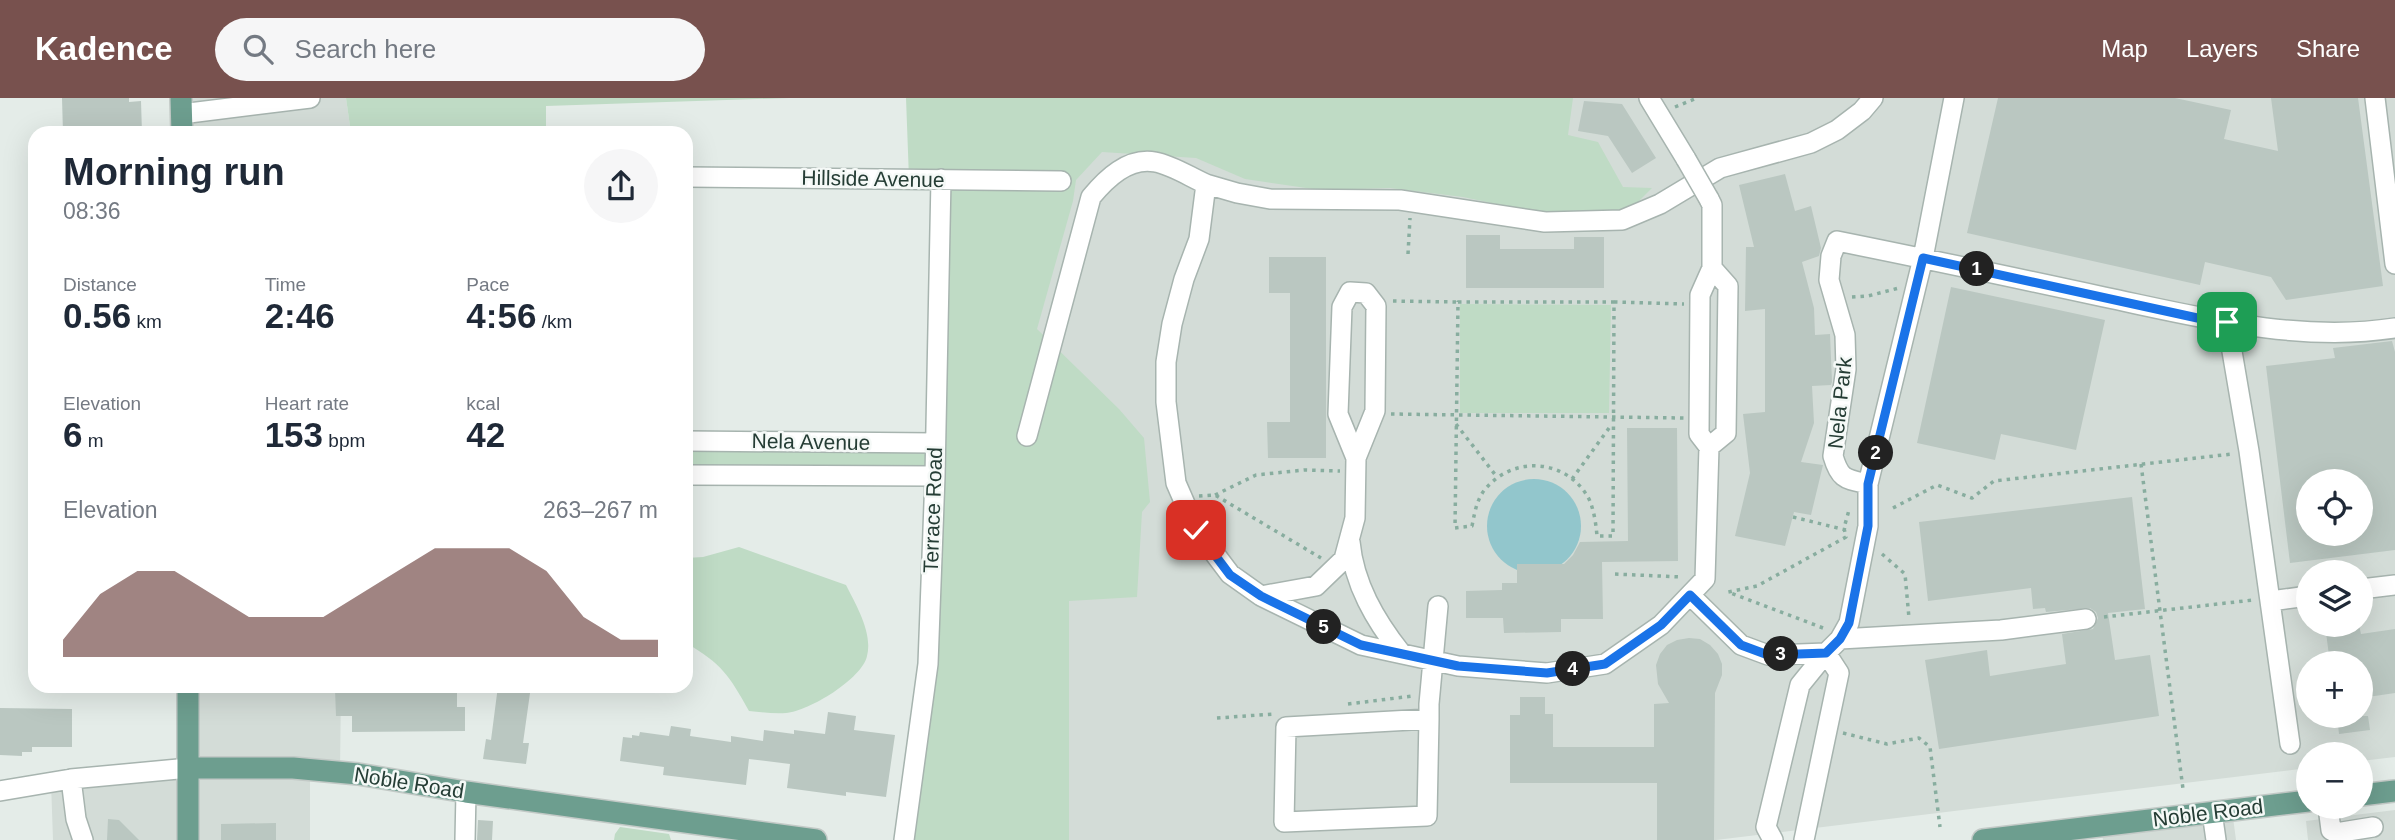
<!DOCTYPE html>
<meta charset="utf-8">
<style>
:root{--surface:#fff;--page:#f6f6f7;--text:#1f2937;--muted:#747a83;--accent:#78514e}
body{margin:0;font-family:Helvetica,sans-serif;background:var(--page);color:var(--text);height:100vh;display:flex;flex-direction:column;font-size:26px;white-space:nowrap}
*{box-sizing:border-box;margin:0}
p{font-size:23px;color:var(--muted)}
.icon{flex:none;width:38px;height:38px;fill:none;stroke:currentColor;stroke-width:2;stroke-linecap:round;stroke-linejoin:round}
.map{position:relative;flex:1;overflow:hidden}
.side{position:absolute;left:28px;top:28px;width:665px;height:567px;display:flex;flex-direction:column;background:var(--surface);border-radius:21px;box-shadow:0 7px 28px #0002}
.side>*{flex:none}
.buttons{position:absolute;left:2296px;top:371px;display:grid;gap:14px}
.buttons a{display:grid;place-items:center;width:77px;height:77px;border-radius:50%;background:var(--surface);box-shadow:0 7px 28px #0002;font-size:35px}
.pin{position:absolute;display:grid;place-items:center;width:60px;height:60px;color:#fff;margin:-30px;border-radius:14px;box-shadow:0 4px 10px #0006}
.km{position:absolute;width:35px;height:35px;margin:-18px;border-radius:50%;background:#222;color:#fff;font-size:19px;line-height:35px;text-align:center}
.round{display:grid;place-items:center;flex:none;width:74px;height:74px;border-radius:37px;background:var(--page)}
.summary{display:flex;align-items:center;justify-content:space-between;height:119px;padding:0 35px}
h1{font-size:38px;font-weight:600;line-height:52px}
.stats{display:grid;grid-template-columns:repeat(3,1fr);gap:10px;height:119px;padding:7px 35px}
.stats div{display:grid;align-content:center}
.stats b{font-size:35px;font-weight:600}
.stats small{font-size:19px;font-weight:400}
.stats p{font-size:19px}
.chart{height:196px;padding:14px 35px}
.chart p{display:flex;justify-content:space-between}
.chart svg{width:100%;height:126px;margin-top:7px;fill:var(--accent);opacity:.7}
header{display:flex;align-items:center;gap:42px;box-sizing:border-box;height:98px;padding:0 35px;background:var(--accent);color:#fff}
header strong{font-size:33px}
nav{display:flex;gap:38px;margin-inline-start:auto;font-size:24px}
.search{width:490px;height:63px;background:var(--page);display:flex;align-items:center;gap:18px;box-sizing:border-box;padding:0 24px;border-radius:38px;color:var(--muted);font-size:26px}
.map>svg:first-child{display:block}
.built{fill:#d3dcd7;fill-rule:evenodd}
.green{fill:#bfdbc5}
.water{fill:#92c6cc}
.building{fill:#bac7c1;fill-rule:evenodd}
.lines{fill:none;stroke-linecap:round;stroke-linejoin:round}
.minor-casing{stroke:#a7b4af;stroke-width:22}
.major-casing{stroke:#c2c9c6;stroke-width:24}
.path{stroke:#88ad9f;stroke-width:3.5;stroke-dasharray:3.5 5;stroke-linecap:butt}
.minor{stroke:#fff;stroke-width:19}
.major{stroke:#6d9e8f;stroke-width:21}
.minor-bridge-casing{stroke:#a7b4af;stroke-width:22;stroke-linecap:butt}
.minor-bridge{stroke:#fff;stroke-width:19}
.route-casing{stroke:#fff;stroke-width:14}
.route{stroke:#1a73e8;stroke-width:9}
.labels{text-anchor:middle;stroke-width:5;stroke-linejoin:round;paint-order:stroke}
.street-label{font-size:21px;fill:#253d35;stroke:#f5f9f7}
</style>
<header>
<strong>Kadence</strong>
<div class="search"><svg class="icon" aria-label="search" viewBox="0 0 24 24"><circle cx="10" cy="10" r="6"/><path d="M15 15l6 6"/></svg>Search here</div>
<nav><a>Map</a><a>Layers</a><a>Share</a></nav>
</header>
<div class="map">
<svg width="2395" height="742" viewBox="0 0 2395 742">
<rect width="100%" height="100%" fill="#e4ece8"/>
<path class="built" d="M181,0H346L351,35H182Z
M1088,0H2395V659L2361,663V656H2308V670L1716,742H1052L964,108ZM2308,383H2361V436H2308ZM2308,474H2361V527H2308ZM2308,565H2361V618H2308Z
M188,588H341L340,674L310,672V742H53L51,684L189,670Z
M2232,712L2236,742H2103L2101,728Z
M2395,712V742H2308L2306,723Z"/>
<path class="green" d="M346,0H790L546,8V35H351Z
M906,0H1573L1568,37L1598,44L1623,89L1652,90L1636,106L1611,114L1554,118L1463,99L1390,90L1320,92L1245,81L1196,60L1102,54L1076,82L1073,103L1037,231L1119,311L1144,340L1150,404L1142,414L1137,499L1069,503V742H904L935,378L686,377V343L935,344L941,82L909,81Z
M1460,206L1611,207L1609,315H1460Z
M739,449L846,487C856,507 873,535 867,558C862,581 809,613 786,615C774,616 761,614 749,613C729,577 722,566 686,545V460L703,459Z
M620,729L669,736L671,742H614L615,736Z"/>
<path class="water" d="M1487 428a47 47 0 1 1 94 0a47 47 0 1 1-94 0Z"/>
<path class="building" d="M62,0H129V4L141,3L142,35H63Z
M1998,0H2175L2231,12L2224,41L2278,53L2271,0H2358L2383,188L2286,202L2271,179L2205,164L2200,187L1967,135Z
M1584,3L1622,6L1656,60L1632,75L1608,38L1578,33Z
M1785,76L1795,113L1811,108L1821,150L1819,158L1802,164L1814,210L1815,237L1830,236L1832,284L1831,287L1812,288L1814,325L1801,364L1823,367L1811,417L1794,414L1785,448L1735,438L1750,375L1743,316L1765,314V211L1745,213L1746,149H1754L1739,87Z
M1466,137H1500V151H1574V139H1604V190H1466Z
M1269,159H1326V360H1268L1267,324H1290V195H1269Z
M1951,189L2105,222L2076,352L2001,336L1995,362L1917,345Z
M2392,243L2395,254V452L2290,465L2266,268L2335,260L2333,250ZM2308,383H2361V436H2308Z
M1627,330H1677L1678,463L1602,464L1603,521H1561V534L1504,535L1503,520H1466V493L1502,492V485H1517V466H1564L1573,457L1580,444L1628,443Z
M2132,399L2145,511L2108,515L2115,562L2150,557L2159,618L1939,651L1925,562L1987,552L1990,578L2066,566L2062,536L2093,531L2098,520L2096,514L2090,510L2046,514L2045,510L2033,511L2031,490L1928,503L1919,424Z
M2325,527H2359L2361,536L2395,531V595L2361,600V565H2330Z
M1689,540L1700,541L1710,547L1718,556L1722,566V577L1715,595L1714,742H1657V685H1510V617H1520V599H1545V616H1553V649H1654V606L1669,605L1658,586L1656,567L1660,556L1667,547L1677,542Z
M498,588H531L523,645H529L526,666L483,661L486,641L491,642Z
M457,590V609H465V633L352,634V618H336L335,591Z
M0,610L72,611V649H32V654H22V658L0,657Z
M828,614L856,618L854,632L895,637L886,699L846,694V698L787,690L790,666L749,661L746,687L663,677L664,669L620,663L623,639L632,640V637L639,638L640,634L669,638L671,628L691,631L690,638L731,644V638L763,643L764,632L794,636V632L825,636Z
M2337,618H2368L2370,632L2339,636Z
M108,721L119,722L139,742H107Z
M478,722L493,723L492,742H477Z
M276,725V742H221V726Z"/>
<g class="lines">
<g class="minor-casing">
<path id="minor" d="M1649,0L1686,61
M2375,0L2395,166
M181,16L310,0
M686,79L1061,83
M1206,86L1237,95L1270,101L1400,102L1545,124L1622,122L1660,106L1720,70L1811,45L1837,32L1862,13L1873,0
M1709,101L1712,107V170
M2227,224L2249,353L2290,646
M1027,338L1091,99C1106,81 1128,59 1155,64C1172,67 1190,79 1206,86L1199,141L1184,181L1172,226L1166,264V304L1176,385L1196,431L1230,476L1261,498L1316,488L1344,461L1355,420L1356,360L1375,313L1376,208L1366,195L1350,194L1342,209L1338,316L1356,360
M686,343L935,345
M686,377L935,378
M1868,386C1846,381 1840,382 1833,358L1846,271L1845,237L1829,182L1831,158L1837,143C1927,161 2016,180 2104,199C2199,219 2298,245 2395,230
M1350,444C1354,486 1375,522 1401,555
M2361,491L2395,487
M1690,497L1741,547L1768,557L1826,555L1840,541L1849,525L1868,428V386L1923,160L1954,0
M1261,498L1361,547L1458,568L1547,575L1605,566L1661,527L1705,481L1709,349L1699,336L1700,197L1712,170L1728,188L1726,335L1709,349
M2271,503L2308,498
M1840,541L2001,532L2086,521
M1429,621L1286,629L1284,724L1427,718L1429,621V606L1438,508
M71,681L76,721L83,742
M0,693L71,681L189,670
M2328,709L2331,732L2336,735L2373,729
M2212,714L2216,742
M465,742L466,694
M904,742L928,566L935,378L941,81
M1773,742L1766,729L1800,587L1826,555L1839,575L1804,742"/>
</g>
<g class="major-casing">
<path id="major" d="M181,0L182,35
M188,588V742
M189,670H293L358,676L466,694L816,742
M2361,697L2395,693
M1983,742L2308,703"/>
</g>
<path class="path" d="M1675,9L1697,0
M1408,156L1410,120
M1852,199L1868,198L1899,190
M1393,203L1458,204
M1458,204H1614L1613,438H1597C1596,426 1594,412 1589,401C1568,362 1517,357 1488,388C1477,399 1475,413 1472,428L1455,430Z
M1614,204L1684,206
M1391,316L1684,320
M1456,326L1497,379
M2141,366L2183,691
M1572,381L1612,326
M1215,397L1256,377L1304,372L1340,373
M1199,398L1215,397L1321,460
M1893,410L1937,387L1972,400L1994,383L2232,356
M1793,419L1846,432
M1882,456L1905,476L1909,520
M1615,476L1682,479
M2104,519L2253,502
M1823,530L1728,494L1757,488L1846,439L1844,430L1849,412
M1348,606L1413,598
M1217,620L1274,616
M1843,635L1887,646L1919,640L1930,649L1940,729"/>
<use href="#minor" class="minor"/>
<use href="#major" class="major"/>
<g class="minor-bridge-casing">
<path id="minor-bridge" d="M1686,61L1709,101"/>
</g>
<use href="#minor-bridge" class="minor-bridge"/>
</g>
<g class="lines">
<g class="route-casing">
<path id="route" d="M1196,432L1230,477L1261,498L1361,547L1458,568L1547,575L1605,566L1661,527L1690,497L1741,547L1768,557L1826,555L1840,541L1849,525L1868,428V386L1923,160L2202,221L2227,224"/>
</g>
<use href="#route" class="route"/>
</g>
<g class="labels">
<g class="street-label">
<text transform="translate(873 81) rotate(1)" y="7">Hillside Avenue</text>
<text transform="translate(1840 305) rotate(-84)" y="7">Nela Park</text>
<text transform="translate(811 344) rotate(1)" y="7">Nela Avenue</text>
<text transform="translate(933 412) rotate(-88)" y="7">Terrace Road</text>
<text transform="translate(409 685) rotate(9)" y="7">Noble Road</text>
<text transform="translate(2208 715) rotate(-7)" y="7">Noble Road</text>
</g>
</g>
</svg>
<div class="buttons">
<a><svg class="icon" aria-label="locate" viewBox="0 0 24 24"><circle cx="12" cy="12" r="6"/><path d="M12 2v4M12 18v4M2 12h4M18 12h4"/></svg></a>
<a><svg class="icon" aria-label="layers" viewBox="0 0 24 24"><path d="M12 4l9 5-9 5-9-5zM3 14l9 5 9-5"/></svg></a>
<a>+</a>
<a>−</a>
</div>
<div class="pin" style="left:2227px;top:224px;background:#1e9e55"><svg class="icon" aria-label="arrive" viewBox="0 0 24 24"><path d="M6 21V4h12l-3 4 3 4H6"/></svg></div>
<div class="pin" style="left:1196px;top:432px;background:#d93025"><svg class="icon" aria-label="check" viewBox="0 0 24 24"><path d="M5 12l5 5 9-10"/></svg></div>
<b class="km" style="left:1977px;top:171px">1</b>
<b class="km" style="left:1876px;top:355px">2</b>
<b class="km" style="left:1781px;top:556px">3</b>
<b class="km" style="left:1573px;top:571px">4</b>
<b class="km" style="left:1324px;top:529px">5</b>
<section class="side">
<div class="summary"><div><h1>Morning run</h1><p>08:36</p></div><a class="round"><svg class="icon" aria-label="share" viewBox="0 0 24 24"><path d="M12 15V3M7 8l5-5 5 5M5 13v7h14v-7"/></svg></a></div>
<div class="stats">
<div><p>Distance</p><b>0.56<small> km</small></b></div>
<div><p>Time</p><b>2:46</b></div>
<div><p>Pace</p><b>4:56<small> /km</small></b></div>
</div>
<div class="stats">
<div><p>Elevation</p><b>6<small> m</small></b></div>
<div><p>Heart rate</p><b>153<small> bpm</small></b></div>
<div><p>kcal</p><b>42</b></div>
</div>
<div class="chart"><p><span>Elevation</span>263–267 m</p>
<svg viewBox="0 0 160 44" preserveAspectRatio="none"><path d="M0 44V38L10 22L20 14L30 14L40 22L50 30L60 30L70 30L80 22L90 14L100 6L110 6L120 6L130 14L140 30L150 38L160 38V44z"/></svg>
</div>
</section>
</div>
